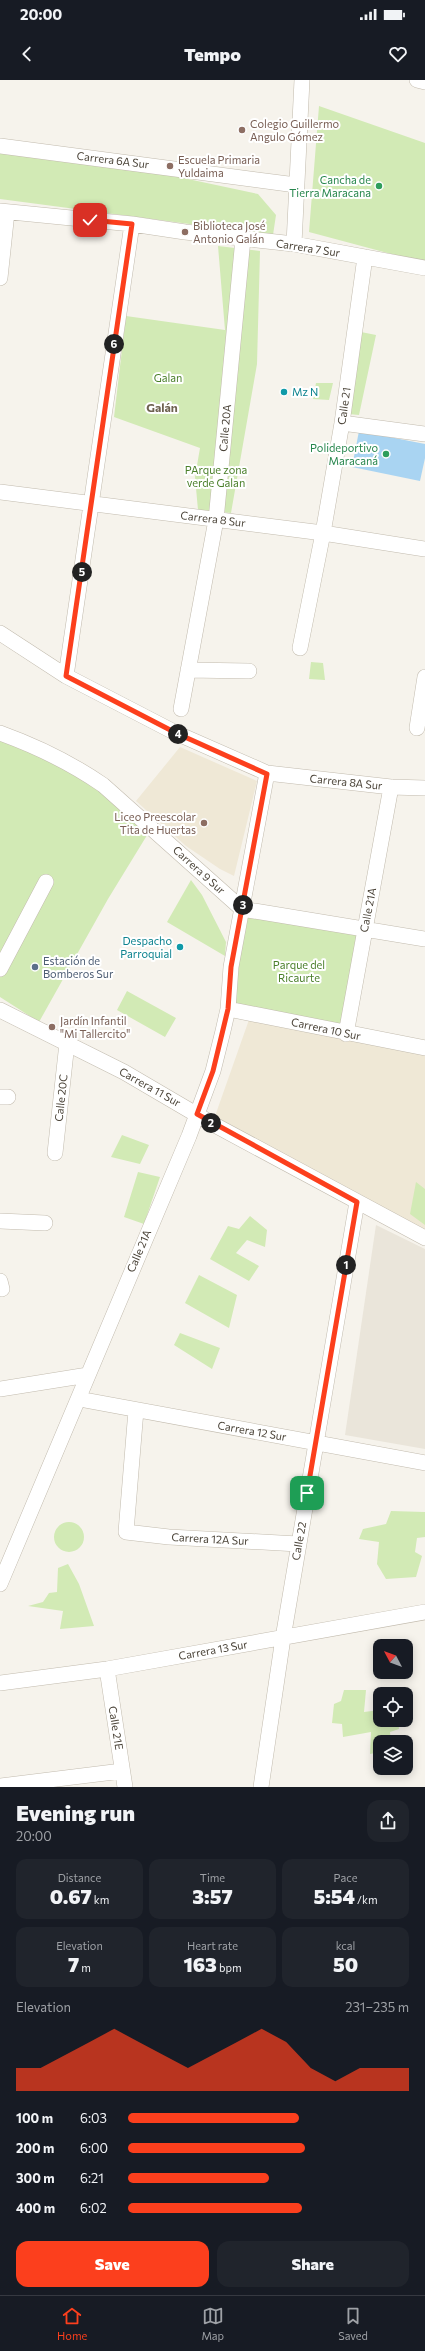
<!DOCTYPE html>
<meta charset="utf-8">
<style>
:root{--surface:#171b24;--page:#20242c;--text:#f1f3f6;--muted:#9ea1a6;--line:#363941;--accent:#fc3f1d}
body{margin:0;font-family:Commissioner,sans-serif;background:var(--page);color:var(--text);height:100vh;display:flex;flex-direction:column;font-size:15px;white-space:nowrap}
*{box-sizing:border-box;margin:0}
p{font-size:13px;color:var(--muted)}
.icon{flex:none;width:22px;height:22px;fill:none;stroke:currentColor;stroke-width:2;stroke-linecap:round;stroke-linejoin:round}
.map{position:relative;height:1707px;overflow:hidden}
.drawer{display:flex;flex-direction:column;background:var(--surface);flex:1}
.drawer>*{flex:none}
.needle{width:26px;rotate:311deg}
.buttons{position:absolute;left:373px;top:1559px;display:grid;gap:8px}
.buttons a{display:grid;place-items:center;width:40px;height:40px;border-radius:8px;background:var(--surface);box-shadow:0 2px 10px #0003;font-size:20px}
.pin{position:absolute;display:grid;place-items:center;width:34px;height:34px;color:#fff;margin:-17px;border-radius:8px;box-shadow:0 2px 6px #0006}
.km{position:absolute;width:20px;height:20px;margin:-10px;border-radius:50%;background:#222;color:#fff;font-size:11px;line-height:20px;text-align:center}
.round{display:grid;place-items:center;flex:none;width:42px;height:42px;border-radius:12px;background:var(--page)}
.overview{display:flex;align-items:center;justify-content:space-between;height:68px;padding:0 16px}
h1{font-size:22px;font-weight:800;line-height:30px}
.metrics{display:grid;grid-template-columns:repeat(3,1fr);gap:6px;height:68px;padding:4px 16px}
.metrics div{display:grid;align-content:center;border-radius:10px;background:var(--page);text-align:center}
.metrics b{font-size:20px;font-weight:800}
.metrics small{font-size:11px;font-weight:400}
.metrics p{font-size:11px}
.chart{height:112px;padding:8px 16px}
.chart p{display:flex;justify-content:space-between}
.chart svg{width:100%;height:72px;margin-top:4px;fill:var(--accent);opacity:.7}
.primary-button{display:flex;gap:8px;margin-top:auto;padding:8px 16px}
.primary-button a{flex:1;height:46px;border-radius:12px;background:var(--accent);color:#fff;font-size:16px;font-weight:800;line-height:46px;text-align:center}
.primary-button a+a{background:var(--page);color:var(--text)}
ul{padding:0 16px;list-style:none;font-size:13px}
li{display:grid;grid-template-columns:64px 48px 1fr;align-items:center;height:30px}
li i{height:10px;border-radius:5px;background:var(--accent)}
.status{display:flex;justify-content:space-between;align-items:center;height:28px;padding:0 20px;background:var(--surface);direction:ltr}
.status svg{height:11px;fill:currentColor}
header{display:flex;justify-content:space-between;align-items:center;height:52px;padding:0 16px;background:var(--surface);font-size:18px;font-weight:800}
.tab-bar{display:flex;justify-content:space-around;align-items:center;height:56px;border-top:1px solid var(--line);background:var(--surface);font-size:11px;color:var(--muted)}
.tab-bar a{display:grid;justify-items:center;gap:2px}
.tab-bar .selected{color:var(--accent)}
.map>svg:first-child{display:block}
.residential{fill:#eae5da}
.education{fill:#efe8d6}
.green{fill:#d2eab5}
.water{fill:#a9d4f2}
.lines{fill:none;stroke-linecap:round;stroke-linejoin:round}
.minor-casing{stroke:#c2bbae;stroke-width:16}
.minor{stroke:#fff;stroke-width:15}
.route-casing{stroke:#fff;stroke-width:8}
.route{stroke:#fc3f1d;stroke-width:5}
.education-dot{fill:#8d6e63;stroke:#fff;stroke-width:1.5}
.leisure-dot{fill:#2e9e5b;stroke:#fff;stroke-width:1.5}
.culture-dot{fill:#0f9aa8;stroke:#fff;stroke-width:1.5}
.service-dot{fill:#5c6f8a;stroke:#fff;stroke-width:1.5}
.labels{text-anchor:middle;stroke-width:4;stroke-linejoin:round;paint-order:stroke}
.education-label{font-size:11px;fill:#785e54;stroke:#fff;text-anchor:start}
.street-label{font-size:11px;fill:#4b4439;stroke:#fff}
.leisure-label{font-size:11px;fill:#27864d;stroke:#fff;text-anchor:end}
.park-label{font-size:11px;fill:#4a7f2a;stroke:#fff}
.culture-label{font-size:11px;fill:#0d838f;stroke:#fff;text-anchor:start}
.service-label{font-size:11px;fill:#4e5e75;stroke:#fff;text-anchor:start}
.neighbourhood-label{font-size:12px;font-weight:bold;fill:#6e6250;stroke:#fff}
</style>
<div class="status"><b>20:00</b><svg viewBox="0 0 49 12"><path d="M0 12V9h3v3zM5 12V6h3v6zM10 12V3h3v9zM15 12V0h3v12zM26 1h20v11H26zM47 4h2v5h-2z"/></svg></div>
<header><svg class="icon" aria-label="back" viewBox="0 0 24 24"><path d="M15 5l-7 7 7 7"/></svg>Tempo<svg class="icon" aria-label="heart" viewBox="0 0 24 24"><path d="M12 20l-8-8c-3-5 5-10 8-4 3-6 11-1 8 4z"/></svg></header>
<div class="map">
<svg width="425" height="1707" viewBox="0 0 425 1707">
<rect width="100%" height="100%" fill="#f6f3ec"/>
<path class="residential" d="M376,1145L425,1169V1369L345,1355Z"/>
<path class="education" d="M180,667L257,701L234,796L220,789L186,766L136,721Z
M251,934L425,971V1151L214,1039Z"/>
<path class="green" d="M319,26L425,63V183L309,152Z
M0,59L258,114L276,135L273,155L0,119Z
M218,166L260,171L257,284L231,433L198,430L195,397L200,368L114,337L126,236L225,250Z
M361,252L376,255L359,335L348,334Z
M316,303H333L329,320L313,319Z
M311,582L323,583L325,600L309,599Z
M0,659L20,664L98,706L149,752L108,819L39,942L0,917Z
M191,800L202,815L226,862L225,876L167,842Z
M246,834L359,852L340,946L232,926Z
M127,911L176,938L165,957L117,930Z
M122,1055L149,1065L140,1084L111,1077Z
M138,1092L160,1097L144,1144L124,1137Z
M416,1102L425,1109V1145L410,1134Z
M250,1136L267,1150L265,1167L247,1160L236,1173L259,1186L249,1201L210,1179L228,1146L239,1149Z
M199,1195L237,1215L229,1248L185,1223Z
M180,1253L220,1268L212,1289L174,1265Z
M391,1431L425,1432V1457L417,1458L415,1472L422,1476L416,1497L386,1499L377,1484L379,1462L359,1459L363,1449L386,1444Z
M54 1457a15 15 0 1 1 30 0a15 15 0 1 1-30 0Z
M68,1484L79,1504L94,1546L60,1549L63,1531L28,1526L43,1522L49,1513L57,1512L58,1488Z
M344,1610H366L364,1632L380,1630V1640H398L399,1649L390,1652L391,1662H380V1672L370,1674L371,1652L343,1657L342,1644L332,1643L334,1624L341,1621Z"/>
<path class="water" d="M359,351L425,364V378L420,401L352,387Z"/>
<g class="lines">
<g class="minor-casing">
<path id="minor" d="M417,0L425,2
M0,66L296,105
M0,131L132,144L185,152L294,164L425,188
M294,164L302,0
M0,198L7,132
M342,343L425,354
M0,412L323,453L425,469
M0,553L66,596L176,653L267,693L391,707L425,708
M300,568L323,453L342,343L365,177
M188,590L249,591
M66,596L132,144
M181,629L216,440L243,159
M417,648L425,597
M0,653C36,666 71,683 103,705L242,829L425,859
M0,889L46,802
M228,929L425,968
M0,930L124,992L211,1043L425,1158
M346,954L391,707
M0,1017H8
M55,1073L67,963
M0,1141L45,1143
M0,1201L2,1209
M0,1309L88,1295
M79,1319L425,1383
M136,1330L126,1452L169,1457L298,1464
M0,1504L189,1056L213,991L223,951L228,929L231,887L267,693
M107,1589L125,1707
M0,1603L107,1589L425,1532
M0,1706L122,1691
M261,1707L283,1558L357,1122"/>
</g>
<use href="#minor" class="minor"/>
</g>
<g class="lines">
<g class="route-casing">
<path id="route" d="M90,140L132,144L66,596L176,653L267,694L231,887L228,929L213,991L197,1034L357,1122L307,1413"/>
</g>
<use href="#route" class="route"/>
</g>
<g class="education-dot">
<circle cx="242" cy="50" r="4"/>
<circle cx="170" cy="86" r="4"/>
<circle cx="185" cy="152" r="4"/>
<circle cx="204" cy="743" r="4"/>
<circle cx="52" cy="947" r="4"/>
</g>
<g class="leisure-dot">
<circle cx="379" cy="106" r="4"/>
<circle cx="386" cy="374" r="4"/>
</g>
<g class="culture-dot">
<circle cx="284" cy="312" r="4"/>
<circle cx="180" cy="867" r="4"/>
</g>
<circle class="service-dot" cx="35" cy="887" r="4"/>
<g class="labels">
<g class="education-label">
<text x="250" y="48">Colegio Guillermo<tspan x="250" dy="13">Angulo Gómez</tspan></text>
<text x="178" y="84">Escuela Primaria<tspan x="178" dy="13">Yuldaima</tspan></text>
<text x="193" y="150">Biblioteca José<tspan x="193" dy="13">Antonio Galán</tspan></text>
<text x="196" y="741" text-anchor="end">Liceo Preescolar<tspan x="196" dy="13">Tita de Huertas</tspan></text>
<text x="60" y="945">Jardín Infantil<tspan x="60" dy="13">"Mi Tallercito"</tspan></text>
</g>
<g class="street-label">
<text transform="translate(113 80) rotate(7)" y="4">Carrera 6A Sur</text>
<text transform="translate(308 168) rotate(9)" y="4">Carrera 7 Sur</text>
<text transform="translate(344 326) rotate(-82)" y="4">Calle 21</text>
<text transform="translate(225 348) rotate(-85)" y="4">Calle 20A</text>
<text transform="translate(213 439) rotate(7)" y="4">Carrera 8 Sur</text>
<text transform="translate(346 702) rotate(6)" y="4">Carrera 8A Sur</text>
<text transform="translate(199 790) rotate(42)" y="4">Carrera 9 Sur</text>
<text transform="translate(368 830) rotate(-79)" y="4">Calle 21A</text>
<text transform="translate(326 949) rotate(12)" y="4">Carrera 10 Sur</text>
<text transform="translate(150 1007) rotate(29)" y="4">Carrera 11 Sur</text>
<text transform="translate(61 1018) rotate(-84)" y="4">Calle 20C</text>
<text transform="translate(139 1171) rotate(-67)" y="4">Calle 21A</text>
<text transform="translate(252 1351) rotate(10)" y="4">Carrera 12 Sur</text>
<text transform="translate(210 1459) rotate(3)" y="4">Carrera 12A Sur</text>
<text transform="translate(299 1461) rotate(-80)" y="4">Calle 22</text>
<text transform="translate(213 1570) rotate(-10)" y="4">Carrera 13 Sur</text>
<text transform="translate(116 1648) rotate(81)" y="4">Calle 21E</text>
</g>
<g class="leisure-label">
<text x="371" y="104">Cancha de<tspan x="371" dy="13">Tierra Maracana</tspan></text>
<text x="378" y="372">Polideportivo<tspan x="378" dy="13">Maracaná</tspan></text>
</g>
<g class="park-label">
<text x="168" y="302">Galan</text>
<text x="216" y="394">PArque zona<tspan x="216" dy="13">verde Galan</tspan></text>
<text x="299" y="889">Parque del<tspan x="299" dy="13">Ricaurte</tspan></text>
</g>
<g class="culture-label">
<text x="292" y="316">Mz N</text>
<text x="172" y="865" text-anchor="end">Despacho<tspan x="172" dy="13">Parroquial</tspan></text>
</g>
<g class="service-label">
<text x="43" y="885">Estación de<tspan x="43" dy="13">Bomberos Sur</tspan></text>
</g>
<g class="neighbourhood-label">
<text x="162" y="332">Galán</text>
</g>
</g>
</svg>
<div class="buttons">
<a><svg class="needle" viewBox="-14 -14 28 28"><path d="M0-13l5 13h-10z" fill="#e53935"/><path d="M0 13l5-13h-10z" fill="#9ea1a6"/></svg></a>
<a><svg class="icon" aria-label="locate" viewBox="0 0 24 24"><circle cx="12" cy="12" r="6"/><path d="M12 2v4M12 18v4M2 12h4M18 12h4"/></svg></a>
<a><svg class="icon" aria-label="layers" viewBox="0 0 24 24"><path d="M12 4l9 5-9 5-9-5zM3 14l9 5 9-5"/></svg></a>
</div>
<div class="pin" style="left:307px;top:1413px;background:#1e9e55"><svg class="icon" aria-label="arrive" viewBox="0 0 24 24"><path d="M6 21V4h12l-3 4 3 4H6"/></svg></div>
<div class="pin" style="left:90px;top:140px;background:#d93025"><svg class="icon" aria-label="check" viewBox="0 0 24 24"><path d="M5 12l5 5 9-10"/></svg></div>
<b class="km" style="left:346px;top:1185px">1</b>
<b class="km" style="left:211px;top:1043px">2</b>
<b class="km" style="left:243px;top:825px">3</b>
<b class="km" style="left:178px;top:654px">4</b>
<b class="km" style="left:82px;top:492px">5</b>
<b class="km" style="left:114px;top:264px">6</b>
</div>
<section class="drawer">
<div class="overview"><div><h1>Evening run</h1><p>20:00</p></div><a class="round"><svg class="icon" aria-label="share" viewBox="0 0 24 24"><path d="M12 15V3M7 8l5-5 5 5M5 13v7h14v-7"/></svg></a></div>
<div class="metrics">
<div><p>Distance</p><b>0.67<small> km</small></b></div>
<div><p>Time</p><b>3:57</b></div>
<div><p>Pace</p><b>5:54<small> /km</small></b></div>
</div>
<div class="metrics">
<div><p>Elevation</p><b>7<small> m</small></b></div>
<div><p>Heart rate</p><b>163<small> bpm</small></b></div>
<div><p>kcal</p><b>50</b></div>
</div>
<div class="chart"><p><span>Elevation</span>231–235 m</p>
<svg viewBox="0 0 160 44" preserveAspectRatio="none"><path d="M0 44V30L10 30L20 22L30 14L40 6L50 14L60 22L70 30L80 22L90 14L100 6L110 14L120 30L130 38L140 30L150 30L160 30V44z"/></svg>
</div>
<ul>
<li><b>100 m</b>6:03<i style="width:61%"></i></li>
<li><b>200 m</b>6:00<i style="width:63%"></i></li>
<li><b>300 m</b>6:21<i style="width:50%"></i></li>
<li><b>400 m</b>6:02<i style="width:62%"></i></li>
</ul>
<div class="primary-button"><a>Save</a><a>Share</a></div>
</section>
<nav class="tab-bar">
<a class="selected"><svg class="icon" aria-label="home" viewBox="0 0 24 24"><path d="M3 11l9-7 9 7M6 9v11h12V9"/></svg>Home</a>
<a><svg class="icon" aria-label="map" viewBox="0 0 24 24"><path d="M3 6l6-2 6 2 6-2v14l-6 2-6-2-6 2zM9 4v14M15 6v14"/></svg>Map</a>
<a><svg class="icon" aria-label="saved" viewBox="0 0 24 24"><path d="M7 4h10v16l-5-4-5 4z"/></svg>Saved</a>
</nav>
